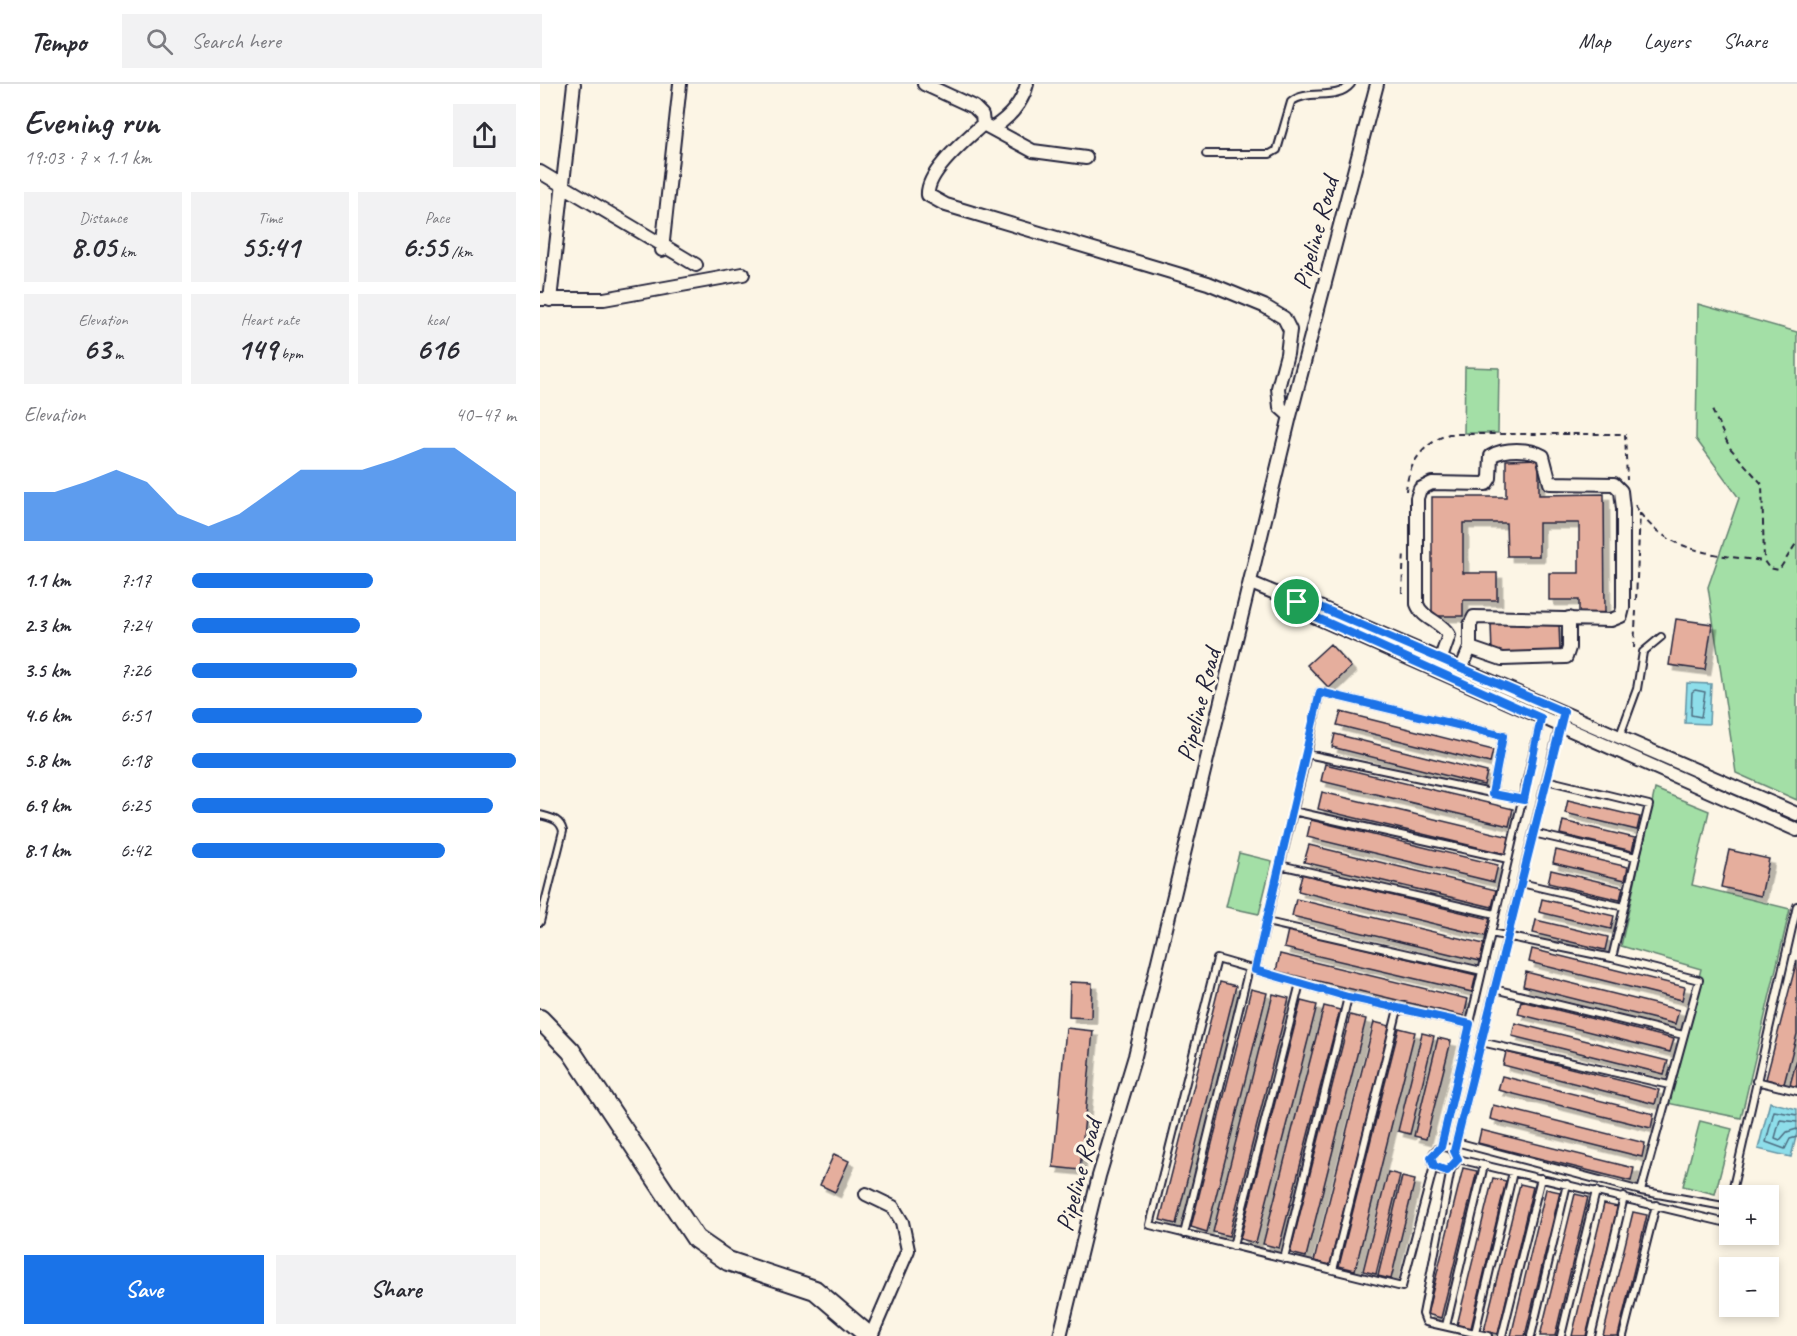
<!DOCTYPE html>
<meta charset="utf-8">
<style>
:root{--surface:#fff;--page:#f2f2f3;--text:#2b2b33;--muted:#7c7c81;--line:#e1e1e2;--accent:#1a73e8}
body{margin:0;font-family:Caveat,sans-serif;background:var(--page);color:var(--text);height:100vh;display:flex;flex-direction:column;font-size:22px;white-space:nowrap}
*{box-sizing:border-box;margin:0}
p{font-size:20px;color:var(--muted)}
.icon{flex:none;width:33px;height:33px;fill:none;stroke:currentColor;stroke-width:2;stroke-linecap:round;stroke-linejoin:round}
.map{position:relative;flex:1;overflow:hidden}
.sheet{display:flex;flex-direction:column;background:var(--surface);width:540px}
.sheet>*{flex:none}
.buttons{position:absolute;left:1179px;top:1101px;display:grid;gap:12px}
.buttons a{display:grid;place-items:center;width:60px;height:60px;border-radius:0px;background:var(--surface);box-shadow:0 3px 9px #0003;font-size:30px}
.pin{position:absolute;display:grid;place-items:center;width:51px;height:51px;color:#fff;margin:-26px;border:3px solid #fff;border-radius:50%;box-shadow:0 2px 6px #0007}
.round{display:grid;place-items:center;flex:none;width:63px;height:63px;border-radius:0px;background:var(--page)}
.head{display:flex;align-items:center;justify-content:space-between;height:102px;padding:0 24px}
h1{font-size:33px;font-weight:600;line-height:45px}
.stats{display:grid;grid-template-columns:repeat(3,1fr);gap:9px;height:102px;padding:6px 24px}
.stats div{display:grid;align-content:center;border-radius:0px;background:var(--page);text-align:center}
.stats b{font-size:30px;font-weight:600}
.stats small{font-size:16px;font-weight:400}
.stats p{font-size:16px}
.chart{height:168px;padding:12px 24px}
.chart p{display:flex;justify-content:space-between}
.chart svg{width:100%;height:108px;margin-top:6px;fill:var(--accent);opacity:.7}
.cta{display:flex;gap:12px;margin-top:auto;padding:12px 24px}
.cta a{flex:1;height:69px;border-radius:0px;background:var(--accent);color:#fff;font-size:24px;font-weight:600;line-height:69px;text-align:center}
.cta a+a{background:var(--page);color:var(--text)}
ul{padding:0 24px;list-style:none;font-size:20px}
li{display:grid;grid-template-columns:96px 72px 1fr;align-items:center;height:45px}
li i{height:15px;border-radius:8px;background:var(--accent)}
header{display:flex;align-items:center;gap:36px;box-sizing:border-box;height:84px;padding:0 30px;background:var(--surface);border-bottom:2px solid var(--line)}
header strong{font-size:28px}
nav{display:flex;gap:33px;margin-inline-start:auto;font-size:21px}
.search{width:420px;height:54px;background:var(--page);display:flex;align-items:center;gap:15px;box-sizing:border-box;padding:0 21px;border-radius:0px;color:var(--muted);font-size:22px}
main{display:flex;flex:1;min-height:0}
.map>svg:first-child{display:block}
.green{fill:#a3dfa6;stroke:#628070;stroke-width:1.5}
.water{fill:#8edeea;stroke:#6393a4;stroke-width:1.5}
.lines{fill:none;stroke-linecap:round;stroke-linejoin:round}
.shore{stroke:#4d6d81;stroke-width:1.5}
.building{fill:#e5ae9d;stroke:#22223b;stroke-width:1.5;filter:url(#shadow)}
.lane-casing{stroke:#22223b;stroke-width:10}
.street-casing{stroke:#22223b;stroke-width:16}
.secondary-casing{stroke:#22223b;stroke-width:22}
.path{stroke:#22223b;stroke-width:2;stroke-dasharray:6 4.5;stroke-linecap:butt}
.lane{stroke:#fcf5e5;stroke-width:6}
.street{stroke:#fcf5e5;stroke-width:12}
.secondary{stroke:#fcf5e5;stroke-width:18}
.route-casing{stroke:#fff;stroke-width:12}
.route{stroke:#1a73e8;stroke-width:8}
.labels{text-anchor:middle;stroke-width:6;stroke-linejoin:round;paint-order:stroke}
.street-label{font-size:26px;fill:#22223b;stroke:#fcf5e5}
</style>
<header>
<strong>Tempo</strong>
<div class="search"><svg class="icon" aria-label="search" viewBox="0 0 24 24"><circle cx="10" cy="10" r="6"/><path d="M15 15l6 6"/></svg>Search here</div>
<nav><a>Map</a><a>Layers</a><a>Share</a></nav>
</header>
<main>
<section class="sheet">
<div class="head"><div><h1>Evening run</h1><p>19:03 · 7 × 1.1 km</p></div><a class="round"><svg class="icon" aria-label="share" viewBox="0 0 24 24"><path d="M12 15V3M7 8l5-5 5 5M5 13v7h14v-7"/></svg></a></div>
<div class="stats">
<div><p>Distance</p><b>8.05<small> km</small></b></div>
<div><p>Time</p><b>55:41</b></div>
<div><p>Pace</p><b>6:55<small> /km</small></b></div>
</div>
<div class="stats">
<div><p>Elevation</p><b>63<small> m</small></b></div>
<div><p>Heart rate</p><b>149<small> bpm</small></b></div>
<div><p>kcal</p><b>616</b></div>
</div>
<div class="chart"><p><span>Elevation</span>40–47 m</p>
<svg viewBox="0 0 160 44" preserveAspectRatio="none"><path d="M0 44V24L10 24L20 20L30 15L40 20L50 33L60 38L70 33L80 24L90 15L100 15L110 15L120 11L130 6L140 6L150 15L160 24V44z"/></svg>
</div>
<ul>
<li><b>1.1 km</b>7:17<i style="width:56%"></i></li>
<li><b>2.3 km</b>7:24<i style="width:52%"></i></li>
<li><b>3.5 km</b>7:26<i style="width:51%"></i></li>
<li><b>4.6 km</b>6:51<i style="width:71%"></i></li>
<li><b>5.8 km</b>6:18<i style="width:100%"></i></li>
<li><b>6.9 km</b>6:25<i style="width:93%"></i></li>
<li><b>8.1 km</b>6:42<i style="width:78%"></i></li>
</ul>
<div class="cta"><a>Save</a><a>Share</a></div>
</section>
<div class="map">
<svg width="1257" height="1252" viewBox="0 0 1257 1252">
<defs>
<filter id="shadow"><feDropShadow dx="5.5" dy="5.5" stdDeviation="0" flood-color="#0004"/></filter>
</defs>
<rect width="100%" height="100%" fill="#fcf5e5"/>
<filter id="ink" filterUnits="userSpaceOnUse"><feTurbulence type="fractalNoise" baseFrequency=".0167" numOctaves="2"/><feDisplacementMap in="SourceGraphic" scale="12" xChannelSelector="R" yChannelSelector="G"/><feConvolveMatrix kernelMatrix="1 2 1 2 8 2 1 2 1" color-interpolation-filters="sRGB"/></filter>
<g filter="url(#ink)">
<path class="green" d="M1158,220L1257,248V716L1196,689L1168,503L1199,414L1156,355Z
M925,283L959,284L958,349H924Z
M1115,705L1169,727L1152,801L1250,825L1201,1034L1127,1019L1161,885L1081,862Z
M699,769L732,777L719,830L686,823Z
M1160,1037L1192,1045L1175,1110L1143,1102Z"/>
<path class="water" d="M1147,599L1171,600L1169,640L1145,639Z
M1230,1018L1257,1025V1049L1251,1073L1218,1065Z"/>
<g class="lines">
<path class="shore" d="M1155,606L1165,608L1161,633L1151,631L1152,608Z
M1257,1031L1234,1027L1226,1058L1245,1065L1250,1055L1257,1053
M1257,1038L1240,1036L1235,1054L1240,1056L1247,1048L1257,1045"/>
</g>
<path class="building" d="M999,375V411L1064,410L1065,532H1039V516H1009V489H1039V439H999V472H967L966,439H923V489H957V516H923V532H892V413H966V376Z
M1136,535L1172,540L1165,586L1129,581Z
M1019,539L1020,568L952,570L951,540Z
M790,560L811,583L789,604L767,581Z
M801,628L953,666L950,679L797,641Z
M795,650L947,688L944,701L792,663Z
M785,680L973,725L969,742L781,697Z
M782,708L970,753L966,770L778,725Z
M1028,716L1100,733L1097,746L1025,729Z
M771,736L958,781L954,798L767,753Z
M1023,737L1095,754L1092,767L1020,750Z
M769,761L956,806L952,823L764,778Z
M1016,766L1088,783L1085,796L1013,779Z
M1189,766L1229,775L1221,812L1181,803Z
M1011,786L1083,803L1080,816L1008,799Z
M762,790L950,835L945,852L758,807Z
M756,815L944,860L940,877L752,832Z
M1002,815L1074,832L1071,845L999,828Z
M996,836L1068,853L1065,866L993,849Z
M748,846L936,891L932,908L744,864Z
M992,865L1145,903L1142,916L989,878Z
M740,870L928,915L924,932L736,887Z
M1257,876V950L1244,1000L1226,995Z
M986,888L1139,926L1135,940L983,902Z
M530,898L552,899L551,934L529,933Z
M680,898L696,902L636,1140L620,1136Z
M711,905L727,909L667,1148L651,1143Z
M733,910L749,914L689,1152L673,1148Z
M761,917L777,921L716,1159L700,1155Z
M981,917L1134,955L1130,968L978,930Z
M784,922L800,926L739,1164L723,1160Z
M810,931L826,935L766,1173L750,1169Z
M834,938L850,942L790,1181L774,1177Z
M975,939L1128,977L1124,990L972,952Z
M526,944L553,947L540,1086L513,1083Z
M859,944L875,948L815,1186L799,1182Z
M882,949L894,952L870,1050L858,1047Z
M898,954L911,957L886,1055L874,1052Z
M966,968L1119,1006L1115,1020L963,981Z
M1257,975V1003L1250,1001Z
M962,992L1114,1030L1111,1044L958,1006Z
M953,1021L1105,1059L1102,1073L950,1035Z
M941,1046L1094,1084L1091,1097L938,1059Z
M294,1070L309,1077L295,1108L280,1101Z
M923,1084L937,1087L901,1234L887,1230Z
M848,1088L860,1091L836,1190L823,1187Z
M862,1093L875,1096L851,1195L838,1192Z
M953,1094L966,1097L931,1244L917,1241Z
M980,1100L993,1103L958,1250L944,1247Z
M1006,1105L1020,1108L985,1252H971Z
M1035,1110L1048,1113L1015,1252H1000Z
M1064,1120L1078,1123L1046,1252H1032Z
M1093,1128L1107,1131L1078,1252H1063Z"/>
<g class="lines">
<g class="lane-casing">
<path id="lane" d="M666,70H730L737,66L751,18C768,4 796,18 811,0
M1079,654L1097,605L1103,568L1121,553
M767,670L780,608L963,652L952,710
M1006,696L1109,721L1096,773
M753,727L968,775
M0,731C11,734 20,735 23,747L0,838
M993,749L1096,773L1072,874
M740,781L955,830
M981,799L1084,823
M727,838L942,887
M715,886L767,670L984,716
M954,905L1143,951
M941,958L1129,1001
M1216,997L1257,1007
M916,1058L1101,1107L1159,896L1072,874L951,849
M892 1075a12 12 0 1 1 24 0a12 12 0 1 1-24 0Z
M901,1063L1002,631
M914,1067L1020,640
M918,1075L1183,1138L1190,1119
M894,1082L862,1203L610,1141L677,875L808,913L930,940
M911,1085L883,1230L886,1238L948,1252
M1101,1107L1189,1123
M1191,1112L1257,822
M644,1150L709,884
M693,1162L760,899
M744,1175L808,913
M793,1186L858,925
M906,1242L944,1081
M935,1249L973,1088
M962,1252L1001,1094
M991,1252L1027,1100
M1021,1252L1056,1107
M1051,1252L1084,1113
M1083,1252L1116,1121"/>
</g>
<g class="street-casing">
<path id="street" d="M384,0L434,23L442,31L443,40C427,55 386,88 388,111L406,121L668,199L724,222L744,234L750,246L747,270L738,304L740,323L750,332
M443,40L493,67L546,74
M453,44C470,33 482,20 487,0
M0,88L156,181
M122,166L140,0
M0,215H64L203,190
M10,216L34,0
M711,499L757,518H768L1257,730
M757,518L764,528L1257,746
M930,564L962,575L1026,573L1029,564V534
M901,574L909,551C900,536 883,536 877,520V414L880,405L892,399L946,400L950,394L951,372C964,364 989,364 1003,372L1010,399L1074,400L1081,407L1083,425V524L1081,532L1071,536L934,533L930,541V564L922,583
M326,1110L353,1123L362,1138L368,1166L331,1252
M520,1252L559,1092L595,972L750,332L837,0"/>
</g>
<g class="secondary-casing">
<path id="secondary" d="M0,935L31,967L156,1155L188,1177L275,1206L329,1252"/>
</g>
<path class="path" d="M1172,326L1190,364L1222,400L1224,477L1229,484L1239,486L1257,458
M866,407C868,379 883,360 909,350H1085L1087,396
M1095,421C1122,468 1175,471 1224,477
M862,509L864,467
M1096,516L1100,429
M1094,564L1096,527"/>
<use href="#lane" class="lane"/>
<use href="#street" class="street"/>
<use href="#secondary" class="secondary"/>
</g>
</g>
<g class="lines" filter="url(#ink)">
<g class="route-casing">
<path id="route" d="M757,518H768L1024,628L914,1067L918,1075L907,1087L894,1082L891,1073L901,1063L930,940L808,913L715,886L780,608L963,652L952,710L984,716L1001,634L764,528Z"/>
</g>
<use href="#route" class="route"/>
</g>
<g class="labels">
<g class="street-label">
<text transform="translate(775 149) rotate(-75)" y="9">Pipeline Road</text>
<text transform="translate(658 621) rotate(-76)" y="9">Pipeline Road</text>
<text transform="translate(538 1091) rotate(-75)" y="9">Pipeline Road</text>
</g>
</g>
</svg>
<div class="buttons">
<a>+</a>
<a>−</a>
</div>
<div class="pin" style="left:757px;top:518px;background:#1e9e55"><svg class="icon" aria-label="arrive" viewBox="0 0 24 24"><path d="M6 21V4h12l-3 4 3 4H6"/></svg></div>
</div>
</main>
